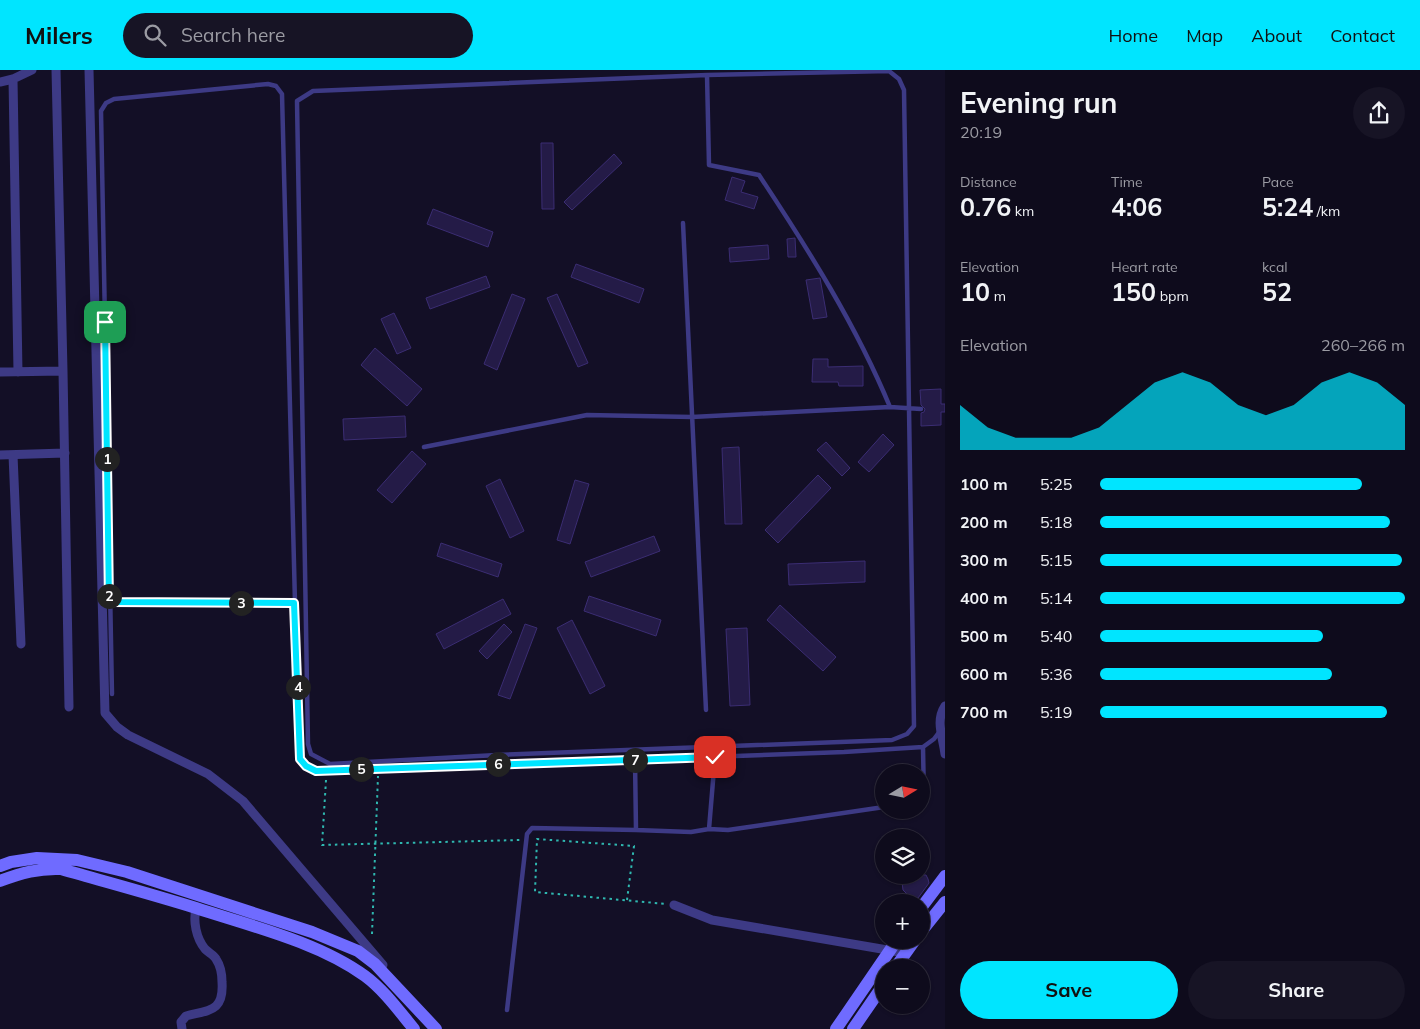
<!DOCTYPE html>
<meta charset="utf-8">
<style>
:root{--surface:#0e0b1c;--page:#171425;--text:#f1f3f6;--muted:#9b9ba3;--line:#2e2b3b;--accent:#00e5ff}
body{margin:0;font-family:Mulish,sans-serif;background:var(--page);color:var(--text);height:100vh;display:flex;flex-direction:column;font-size:19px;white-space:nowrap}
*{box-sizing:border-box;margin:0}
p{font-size:16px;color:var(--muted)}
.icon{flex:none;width:28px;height:28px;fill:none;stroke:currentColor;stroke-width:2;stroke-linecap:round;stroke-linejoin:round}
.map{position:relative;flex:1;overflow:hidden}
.sheet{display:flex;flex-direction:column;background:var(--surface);width:475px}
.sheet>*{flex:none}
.needle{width:32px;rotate:80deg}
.buttons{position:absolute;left:875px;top:694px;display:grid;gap:10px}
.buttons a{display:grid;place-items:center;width:55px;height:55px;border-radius:50%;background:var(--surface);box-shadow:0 1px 4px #0004,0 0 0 1px var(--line);font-size:25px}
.pin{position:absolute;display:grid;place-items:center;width:42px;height:42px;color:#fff;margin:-21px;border-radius:10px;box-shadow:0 2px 8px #0006}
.km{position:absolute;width:25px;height:25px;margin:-12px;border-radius:50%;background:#222;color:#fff;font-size:14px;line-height:25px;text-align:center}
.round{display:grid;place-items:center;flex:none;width:52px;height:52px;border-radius:26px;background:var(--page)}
.summary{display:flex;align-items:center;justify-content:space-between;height:85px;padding:0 15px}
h1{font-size:28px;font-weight:700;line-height:38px}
.figures{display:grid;grid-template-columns:repeat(3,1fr);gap:8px;height:85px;padding:5px 15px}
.figures div{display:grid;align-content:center}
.figures b{font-size:25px;font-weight:700}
.figures small{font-size:14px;font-weight:400}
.figures p{font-size:14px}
.chart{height:140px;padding:10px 15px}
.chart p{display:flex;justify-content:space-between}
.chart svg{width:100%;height:90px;margin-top:5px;fill:var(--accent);opacity:.7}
.primary-button{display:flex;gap:10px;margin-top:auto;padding:10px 15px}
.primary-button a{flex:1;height:58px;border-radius:30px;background:var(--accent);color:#111;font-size:20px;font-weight:700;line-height:58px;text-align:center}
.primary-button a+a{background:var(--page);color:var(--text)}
ul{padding:0 15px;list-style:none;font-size:16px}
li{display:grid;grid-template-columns:80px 60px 1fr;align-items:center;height:38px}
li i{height:12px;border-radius:6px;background:var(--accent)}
header{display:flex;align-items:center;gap:30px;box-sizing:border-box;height:70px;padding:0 25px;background:var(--accent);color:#111}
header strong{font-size:24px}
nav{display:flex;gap:28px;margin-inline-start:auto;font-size:18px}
.search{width:350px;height:45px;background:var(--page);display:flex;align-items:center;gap:12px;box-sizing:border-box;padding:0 18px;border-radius:28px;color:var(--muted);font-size:19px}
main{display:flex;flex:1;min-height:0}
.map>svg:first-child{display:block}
.building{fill:#241b47;stroke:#3b2d73}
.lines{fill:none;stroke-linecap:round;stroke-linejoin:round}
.path{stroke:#2fb8b0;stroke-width:2;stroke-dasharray:2.5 4;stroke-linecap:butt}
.lane{stroke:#3d3a85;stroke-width:4.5}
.street{stroke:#3d3a85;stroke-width:9}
.secondary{stroke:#6f6bff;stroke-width:12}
.route-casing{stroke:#fff;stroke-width:10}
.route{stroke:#00e5ff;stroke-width:6}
</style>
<header>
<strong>Milers</strong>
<div class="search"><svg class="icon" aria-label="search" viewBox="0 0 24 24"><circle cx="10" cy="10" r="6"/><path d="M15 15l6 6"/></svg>Search here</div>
<nav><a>Home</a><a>Map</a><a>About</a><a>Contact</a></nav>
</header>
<main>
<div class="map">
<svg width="945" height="959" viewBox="0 0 945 959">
<rect width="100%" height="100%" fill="#130f26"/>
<path class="building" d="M541,73H553L554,139H542Z
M614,84L622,93L572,140L564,132Z
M732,107L745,111L741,122L758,127L754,139L725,130Z
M433,139L493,162L488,177L427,154Z
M795,168L796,187H788L787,169Z
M768,175L769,189L730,192L729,178Z
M576,194L644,219L639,233L571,207Z
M486,206L490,217L430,239L426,228Z
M820,208L827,247L813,249L806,210Z
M512,224L525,229L497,300L484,294Z
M557,224L588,293L578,297L547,228Z
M394,243L411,278L397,284L381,249Z
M375,278L422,319L407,336L361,295Z
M813,289H828V297L863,296V316H839L838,312H812Z
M941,319V334H945V342H941V355L921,356V343L924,342L925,339L921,335L920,320Z
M405,346L406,367L344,370L343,349Z
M883,364L894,375L869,402L858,392Z
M826,372L850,398L842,406L817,380Z
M739,377L742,454H725L722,378Z
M412,381L426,394L392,433L377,420Z
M818,405L831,418L778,473L765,460Z
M500,409L524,461L510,468L486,416Z
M575,410L589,414L570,474L557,470Z
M654,466L660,481L591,507L585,492Z
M441,473L502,494L498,507L437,486Z
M865,491V512L789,515L788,494Z
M589,526L661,550L656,566L584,541Z
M503,529L511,544L444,579L436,564Z
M780,535L836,587L823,601L767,550Z
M572,550L605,616L590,624L557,558Z
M504,554L512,562L487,589L479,581Z
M525,554L537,558L510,629L498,625Z
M747,558L750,635L730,636L726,559Z
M906,805H926L928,809L929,813L918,828L910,827L903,820L902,812Z"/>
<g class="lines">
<path class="path" d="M116,532L289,533
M326,710L322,775L521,770
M627,830L634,776L537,769L535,822L666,834
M372,864L378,706"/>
<path class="lane" d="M707,5L313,21L297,31L308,674L311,684L330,694L497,685L892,670L907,664L914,656L904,20L899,9L889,1L707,5L709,95L759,105C808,179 856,255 890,337
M683,153L706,640
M424,377L587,345L692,347L890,337L921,339
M112,624L101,41L106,33L114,29L268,14L276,16L282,24L295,533L300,689L306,696L316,701L844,682L923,677L934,669L940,661
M921,732L924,731L923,677
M709,759L715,687
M636,760L691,762L709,759L728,760L884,737
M507,940L527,764L532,758L636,760L635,690"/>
<path class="street" d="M56,0L63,301L69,637
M89,0L105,643L117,657L128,665L208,704L243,731L383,895
M13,9L18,302
M0,12L13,9L32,0
M0,302L63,301
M0,385L65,383
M13,385L21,574
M945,636C935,651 943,667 945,684
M674,835L712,850L905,883
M182,959L181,952L186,946C209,940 224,942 222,912C222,905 220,895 216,889C214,885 209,883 205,879C196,868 193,851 196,839"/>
<path class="secondary" d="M0,796L11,792L37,788L77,790L127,802L312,862L358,881L375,894L436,959
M0,811C21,803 39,798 61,799C106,812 151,824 196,838C251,856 318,872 365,906C384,920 399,941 414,959
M921,838L945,806
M921,862L945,832
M895,898L915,870
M836,959L897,870
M853,959L884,914"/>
</g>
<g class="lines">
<g class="route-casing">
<path id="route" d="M105,252L109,532L294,533L300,689L306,696L316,701L715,687"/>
</g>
<use href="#route" class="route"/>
</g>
</svg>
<div class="buttons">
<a><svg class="needle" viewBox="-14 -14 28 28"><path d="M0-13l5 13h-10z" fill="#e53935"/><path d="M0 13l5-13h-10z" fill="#9b9ba3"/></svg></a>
<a><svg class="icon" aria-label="layers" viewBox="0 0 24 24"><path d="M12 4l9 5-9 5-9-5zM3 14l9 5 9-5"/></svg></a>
<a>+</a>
<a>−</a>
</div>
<div class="pin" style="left:105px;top:252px;background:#1e9e55"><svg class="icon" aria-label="arrive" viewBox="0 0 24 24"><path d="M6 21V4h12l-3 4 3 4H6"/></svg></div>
<div class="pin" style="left:715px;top:687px;background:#d93025"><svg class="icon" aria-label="check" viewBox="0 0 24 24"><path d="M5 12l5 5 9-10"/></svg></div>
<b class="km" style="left:107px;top:389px">1</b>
<b class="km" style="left:109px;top:526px">2</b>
<b class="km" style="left:241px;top:533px">3</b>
<b class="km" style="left:298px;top:617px">4</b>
<b class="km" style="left:361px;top:699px">5</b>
<b class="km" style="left:498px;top:694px">6</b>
<b class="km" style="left:635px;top:690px">7</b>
</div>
<section class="sheet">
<div class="summary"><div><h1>Evening run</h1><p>20:19</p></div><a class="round"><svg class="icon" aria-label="share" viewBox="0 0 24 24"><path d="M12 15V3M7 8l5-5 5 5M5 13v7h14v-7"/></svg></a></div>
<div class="figures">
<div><p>Distance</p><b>0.76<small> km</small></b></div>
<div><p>Time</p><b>4:06</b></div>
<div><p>Pace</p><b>5:24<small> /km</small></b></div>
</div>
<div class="figures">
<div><p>Elevation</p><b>10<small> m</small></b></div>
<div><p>Heart rate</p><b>150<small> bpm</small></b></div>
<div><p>kcal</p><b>52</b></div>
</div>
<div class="chart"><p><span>Elevation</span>260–266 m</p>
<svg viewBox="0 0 160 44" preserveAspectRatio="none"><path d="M0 44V22L10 33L20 38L30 38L40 38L50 33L60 22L70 11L80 6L90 11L100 22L110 27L120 22L130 11L140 6L150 11L160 22V44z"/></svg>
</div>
<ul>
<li><b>100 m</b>5:25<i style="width:86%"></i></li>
<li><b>200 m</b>5:18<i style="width:95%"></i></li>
<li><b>300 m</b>5:15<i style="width:99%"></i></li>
<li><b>400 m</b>5:14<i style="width:100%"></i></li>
<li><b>500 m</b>5:40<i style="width:73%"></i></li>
<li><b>600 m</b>5:36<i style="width:76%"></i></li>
<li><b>700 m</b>5:19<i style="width:94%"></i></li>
</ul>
<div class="primary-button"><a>Save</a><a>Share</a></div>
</section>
</main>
